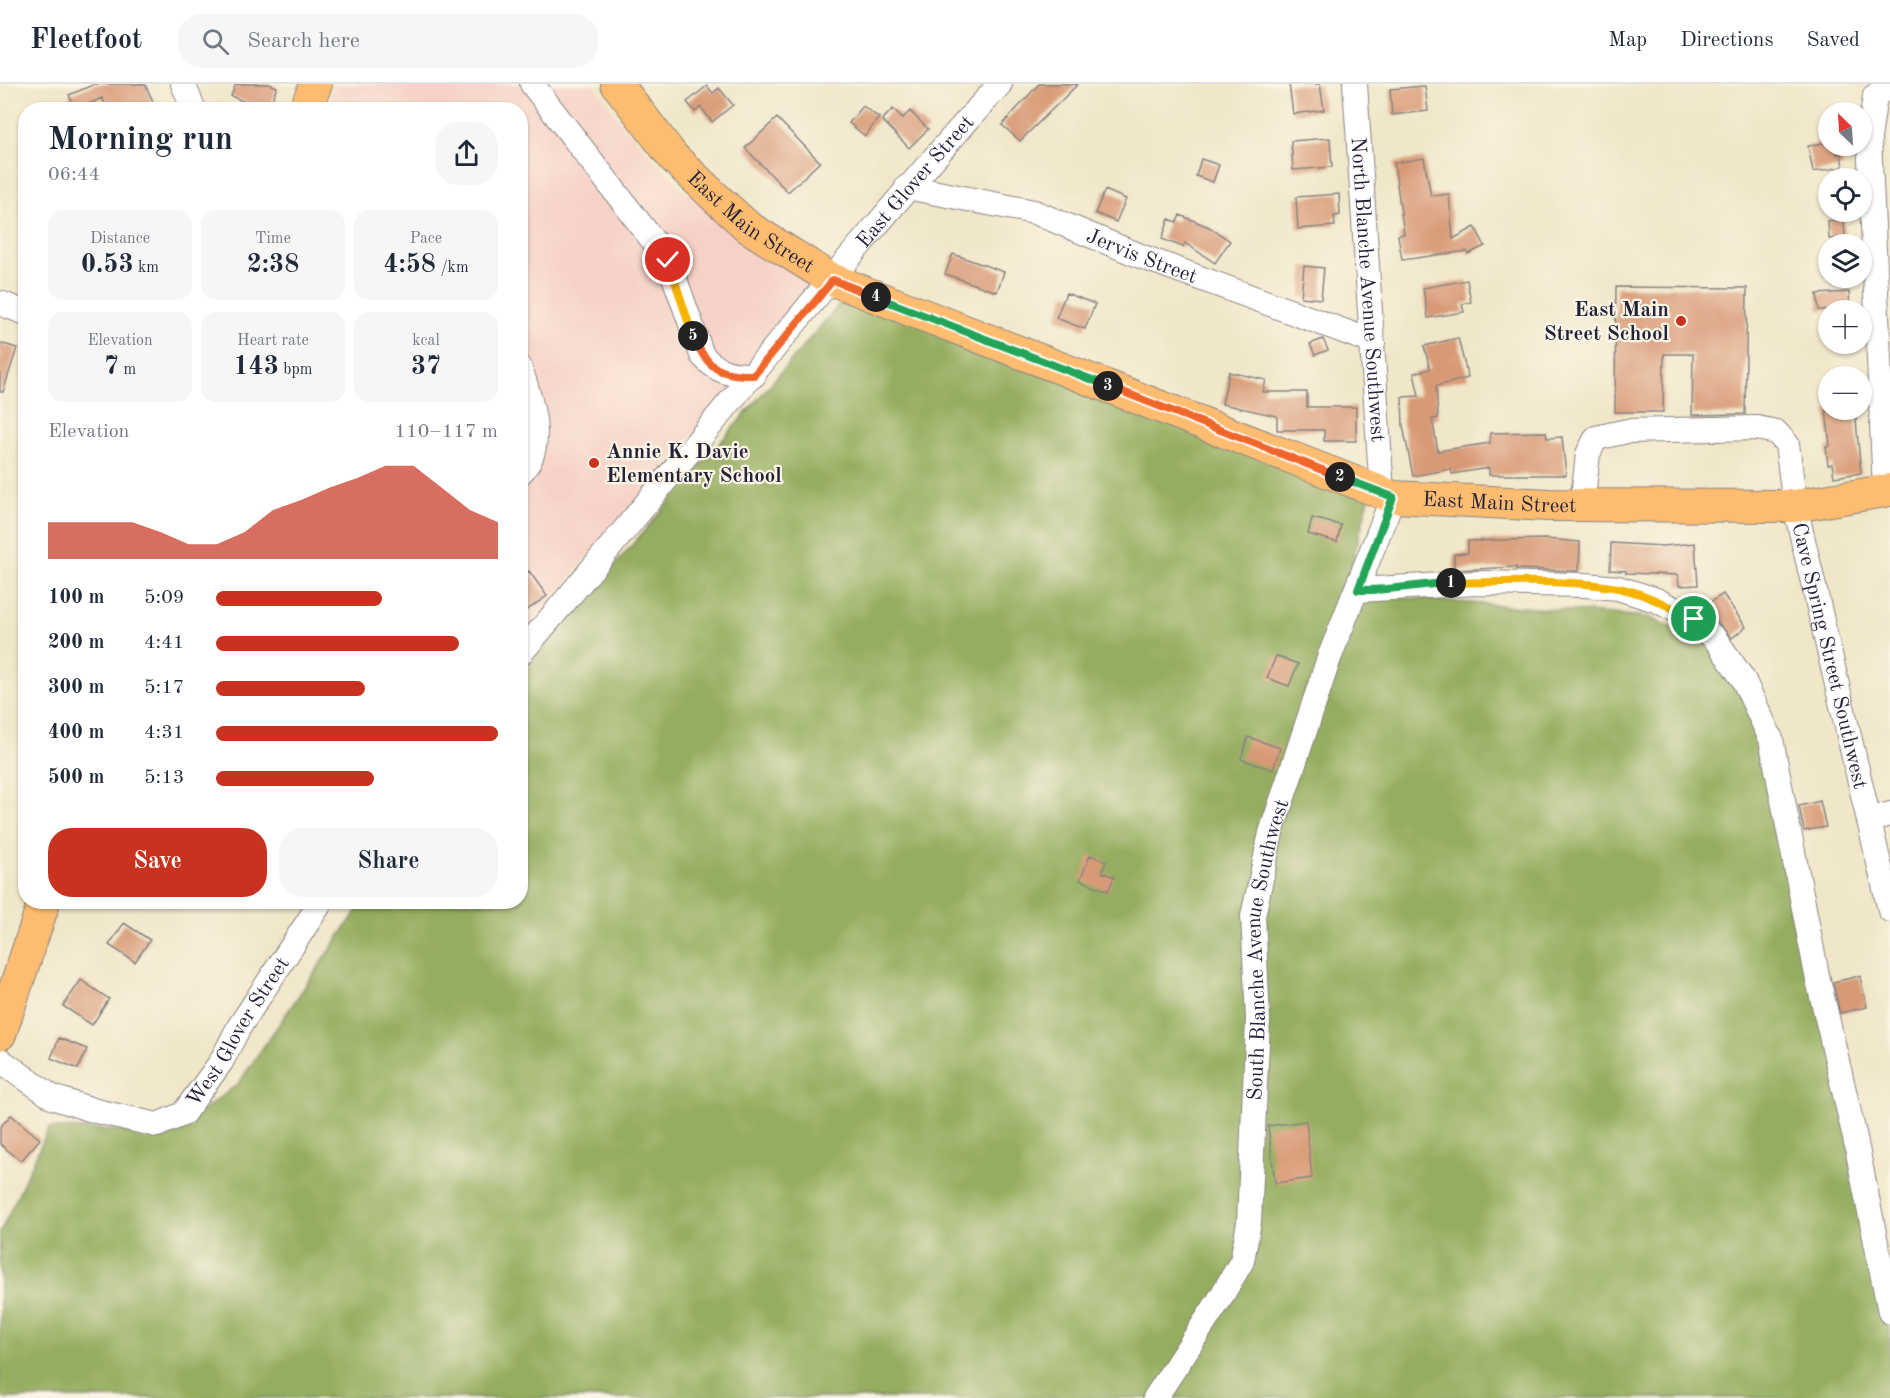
<!DOCTYPE html>
<meta charset="utf-8">
<style>
:root{--surface:#fff;--page:#f6f6f7;--text:#1f2937;--muted:#747a83;--line:#e0e1e3;--accent:#c8321e}
body{margin:0;font-family:"Old Standard TT",serif;background:var(--page);color:var(--text);height:100vh;display:flex;flex-direction:column;font-size:22px;white-space:nowrap}
*{box-sizing:border-box;margin:0}
p{font-size:20px;color:var(--muted)}
.icon{flex:none;width:33px;height:33px;fill:none;stroke:currentColor;stroke-width:2;stroke-linecap:round;stroke-linejoin:round}
.map{position:relative;flex:1;overflow:hidden}
.side{position:absolute;left:18px;top:18px;width:510px;height:807px;display:flex;flex-direction:column;background:var(--surface);border-radius:24px;box-shadow:0 2px 4px #0004}
.side>*{flex:none}
.needle{width:39px;rotate:335deg}
.controls{position:absolute;left:1818px;top:18px;display:grid;gap:12px}
.controls a{display:grid;place-items:center;width:54px;height:54px;border-radius:50%;background:var(--surface);box-shadow:0 2px 4px #0004;font-size:30px}
.pin{position:absolute;display:grid;place-items:center;width:51px;height:51px;color:#fff;margin:-26px;border:3px solid #fff;border-radius:50%;box-shadow:0 2px 6px #0007}
.km{position:absolute;width:30px;height:30px;margin:-15px;border-radius:50%;background:#222;color:#fff;font-size:16px;line-height:30px;text-align:center}
.round{display:grid;place-items:center;flex:none;width:63px;height:63px;border-radius:24px;background:var(--page)}
.headline{display:flex;align-items:center;justify-content:space-between;height:102px;padding:0 30px}
h1{font-size:33px;font-weight:800;line-height:45px}
.stats{display:grid;grid-template-columns:repeat(3,1fr);gap:9px;height:102px;padding:6px 30px}
.stats div{display:grid;align-content:center;border-radius:15px;background:var(--page);text-align:center}
.stats b{font-size:26px;font-weight:800}
.stats small{font-size:16px;font-weight:400}
.stats p{font-size:16px}
.chart{height:168px;padding:12px 30px}
.chart p{display:flex;justify-content:space-between}
.chart svg{width:100%;height:108px;margin-top:6px;fill:var(--accent);opacity:.7}
.primary-button{display:flex;gap:12px;margin-top:auto;padding:12px 30px}
.primary-button a{flex:1;height:69px;border-radius:24px;background:var(--accent);color:#fff;font-size:24px;font-weight:800;line-height:69px;text-align:center}
.primary-button a+a{background:var(--page);color:var(--text)}
ul{padding:0 30px;list-style:none;font-size:20px}
li{display:grid;grid-template-columns:96px 72px 1fr;align-items:center;height:45px}
li i{height:15px;border-radius:8px;background:var(--accent)}
header{display:flex;align-items:center;gap:36px;box-sizing:border-box;height:84px;padding:0 30px;background:var(--surface);border-bottom:2px solid var(--line)}
header strong{font-size:28px}
nav{display:flex;gap:33px;margin-inline-start:auto;font-size:21px}
.search{width:420px;height:54px;background:var(--page);display:flex;align-items:center;gap:15px;box-sizing:border-box;padding:0 21px;border-radius:24px;color:var(--muted);font-size:22px}
.map>svg:first-child{display:block}
.built{fill:#f7d1c8}
.forest{fill:#95ad5f;stroke:#5c684d;stroke-width:1.5}
.building{fill:#d89a76}
.lines{fill:none;stroke-linecap:round;stroke-linejoin:round}
.minor-casing{stroke:#898482;stroke-width:26}
.major-casing{stroke:#898482;stroke-width:34}
.minor{stroke:#fff;stroke-width:24}
.major{stroke:#fdbc70;stroke-width:32}
.split-1-casing{stroke:#fff;stroke-width:12}
.split-2-casing{stroke:#fff;stroke-width:12}
.split-3-casing{stroke:#fff;stroke-width:12}
.split-4-casing{stroke:#fff;stroke-width:12}
.split-5-casing{stroke:#fff;stroke-width:12}
.split-6-casing{stroke:#fff;stroke-width:12}
.split-1{stroke:#f5b400;stroke-width:8}
.split-2{stroke:#22a559;stroke-width:8}
.split-3{stroke:#f0652b;stroke-width:8}
.split-4{stroke:#22a559;stroke-width:8}
.split-5{stroke:#f0652b;stroke-width:8}
.split-6{stroke:#f5b400;stroke-width:8}
.poi-dot{fill:#c8321e;stroke:#fcf5e5;stroke-width:2}
.labels{text-anchor:middle;stroke-width:4.5;stroke-linejoin:round;paint-order:stroke}
.street-label{font-size:21px;fill:#22223b;stroke:#fcf5e5}
.poi-label{font-size:21px;font-weight:bold;fill:#22223b;stroke:#fcf5e5;text-anchor:end}
</style>
<header>
<strong>Fleetfoot</strong>
<div class="search"><svg class="icon" aria-label="search" viewBox="0 0 24 24"><circle cx="10" cy="10" r="6"/><path d="M15 15l6 6"/></svg>Search here</div>
<nav><a>Map</a><a>Directions</a><a>Saved</a></nav>
</header>
<div class="map">
<svg width="1890" height="1314" viewBox="0 0 1890 1314">
<rect width="100%" height="100%" fill="#fcf5e5"/>
<filter id="ink" filterUnits="userSpaceOnUse"><feTurbulence type="fractalNoise" baseFrequency=".0167" numOctaves="2"/><feDisplacementMap in="SourceGraphic" scale="12" xChannelSelector="R" yChannelSelector="G"/><feConvolveMatrix kernelMatrix="1 2 1 2 8 2 1 2 1" color-interpolation-filters="sRGB"/></filter>
<filter id="wash" filterUnits="userSpaceOnUse"><feTurbulence type="fractalNoise" baseFrequency=".008" numOctaves="4" result="noise"/><feDisplacementMap in="SourceGraphic" scale="24" xChannelSelector="R" yChannelSelector="G"/><feGaussianBlur stdDeviation="1.35" result="paint"/><feColorMatrix in="noise" values="0 0 0 0 0 0 0 0 0 0 0 0 0 0 0 0 0 1.4 0 .05"/><feComposite in="paint" operator="in"/></filter>
<g filter="url(#wash)">
<rect width="100%" height="100%" fill="#f0e6c8"/>
<path class="built" d="M335,0H593L625,44L681,104L742,155L811,196L814,208L521,551L520,26H325Z"/>
<path class="forest" d="M851,207L1370,410L1344,509L1648,533L1736,571L1763,636L1890,1202V1314H0V1149L49,1044L115,1046L165,1055L238,1000L363,818H520L521,590Z"/>
<g id="blocks">
<path class="building" d="M95,0H145L157,26H108L102,14L75,26L69,11Z
M236,0H269L277,3L268,26H264L231,12Z
M1039,0H1078L1020,57L1002,41Z
M1289,0H1320L1324,26L1293,30Z
M707,2L713,9L719,4L733,21L712,38L701,23L695,28L687,18Z
M1425,2L1428,27L1392,31L1390,5Z
M863,22L879,34L865,52L849,39Z
M893,25L903,34L910,27L928,45L909,64L882,36Z
M777,34L820,78L788,108L745,64Z
M1330,54L1332,83L1293,86L1291,57Z
M1828,58V62H1836L1837,70L1841,69L1843,83L1813,88L1808,62Z
M1424,74L1431,112L1449,110L1453,155L1475,143L1485,162L1468,170L1467,167L1402,176L1398,151L1404,150L1394,79Z
M1201,75L1219,81L1213,98L1196,92Z
M1105,106L1126,115L1116,138L1095,129Z
M1339,110L1340,131L1334,132L1335,142L1298,145L1296,113Z
M1180,131L1209,143L1230,157L1215,179L1185,159L1183,163L1162,155L1169,135L1177,138Z
M1844,135L1845,154L1829,155L1828,137Z
M953,170L1004,188L997,208L945,190Z
M1304,182L1324,184L1321,215L1301,213Z
M1467,196L1471,218L1462,220L1464,228L1428,234L1423,204Z
M1616,203L1747,204L1745,330L1692,331L1693,270H1664L1663,328H1615Z
M1849,208L1850,226H1819L1817,210Z
M1066,209L1095,220L1085,245L1056,234Z
M1458,254L1468,294L1436,302L1438,334L1432,335L1438,367L1490,359V349L1546,348L1547,354L1562,353L1566,391H1489V384L1452,390L1451,385L1413,392L1403,342L1402,313L1419,312L1414,289L1430,285L1424,262Z
M1323,255L1328,266L1315,271L1310,260Z
M0,259L17,264L3,308H0Z
M1229,288L1266,296L1263,308H1307V323H1356V357H1324V346H1277V332L1222,320Z
M1826,326H1855L1861,389L1834,393L1832,380L1828,381L1826,363L1830,362Z
M1312,434L1341,441L1337,458L1308,450Z
M1546,455L1580,458L1579,487L1516,485V483L1454,486V470L1468,469V457Z
M1611,459L1663,462L1695,459L1698,501L1679,502L1678,491L1626,489V487L1610,486Z
M529,487L547,512L520,531V492Z
M1723,510L1746,543L1732,554L1710,531L1714,528L1711,518Z
M1276,572L1298,580L1289,602L1267,594Z
M1248,653L1280,664L1273,686L1241,675Z
M1820,717L1826,743L1804,747L1799,722Z
M1090,771L1106,778L1102,788L1114,793L1108,807L1080,796Z
M124,839L150,856L135,878L109,861Z
M1860,892L1867,923L1840,929L1833,898Z
M81,896L109,915L92,941L63,922Z
M59,954L87,965L78,985L51,974Z
M11,1031L40,1055L21,1077L0,1060V1043Z
M1306,1037L1312,1094L1275,1099L1268,1042Z"/>
</g>
</g>
<g filter="url(#ink)">
<use href="#blocks" fill-opacity="0" stroke="#898482" stroke-width="1.5"/>
<g class="lines">
<g class="minor-casing">
<g id="minor">
<path d="M183,0L194,26"/>
<path d="M532,0L668,176L702,271C718,289 731,291 754,291"/>
<path id="s1" d="M1355,0L1382,409"/>
<path id="s2" d="M907,103L1034,128L1143,173L1373,258"/>
<path d="M0,219L26,229"/>
<path d="M520,284C530,313 548,364 520,389"/>
<path d="M1885,407L1869,54L1875,12L1890,1"/>
<path id="s3" d="M1582,422L1588,370L1596,354L1627,347L1757,344L1776,348L1787,360L1795,422L1890,826"/>
<path d="M1358,506L1476,499L1585,501L1618,504L1656,516L1694,535L1716,556L1743,595L1771,655L1817,891L1855,1054L1890,1228"/>
<path id="s4" d="M520,570C682,382 833,184 1000,0"/>
<path d="M1869,736L1890,730"/>
<path id="s5" d="M0,976L52,1013L96,1027L157,1041L183,1030L221,978L239,943L321,818"/>
<path id="s6" d="M1155,1314L1218,1218L1242,1177L1249,1138L1258,935L1253,832L1271,749L1329,574L1393,413"/>
</g>
</g>
<g class="major-casing">
<g id="major">
<path id="s7" d="M617,0L673,73L716,114L748,143L833,196L1393,413L1549,421L1795,422L1890,406"/>
<path d="M305,26L316,0"/>
<path d="M0,950L44,818"/>
</g>
</g>
<use href="#minor" class="minor"/>
<use href="#major" class="major"/>
</g>
</g>
<g class="lines" filter="url(#ink)">
<g class="split-1-casing">
<path id="split-1" d="M1451,499C1502,498 1568,495 1618,504C1645,509 1670,523 1694,535"/>
</g>
<g class="split-2-casing">
<path id="split-2" d="M1340,393L1393,413L1358,506C1390,507 1420,500 1451,499"/>
</g>
<g class="split-3-casing">
<path id="split-3" d="M1108,302L1340,393"/>
</g>
<g class="split-4-casing">
<path id="split-4" d="M876,213L1108,302"/>
</g>
<g class="split-5-casing">
<path id="split-5" d="M693,252C707,284 719,292 754,291L833,196L876,213"/>
</g>
<g class="split-6-casing">
<path id="split-6" d="M668,176L693,252"/>
</g>
<use href="#split-1" class="split-1"/>
<use href="#split-2" class="split-2"/>
<use href="#split-3" class="split-3"/>
<use href="#split-4" class="split-4"/>
<use href="#split-5" class="split-5"/>
<use href="#split-6" class="split-6"/>
</g>
<g class="poi-dot">
<circle cx="1681" cy="237" r="6"/>
<circle cx="594" cy="379" r="6"/>
</g>
<g class="labels">
<g class="street-label">
<text dy="7" stroke="none"><textPath href="#s4" startOffset="616">East Glover Street</textPath></text>
<text dy="7" stroke="none"><textPath href="#s7" startOffset="194">East Main Street</textPath></text>
<text dy="7" stroke="none"><textPath href="#s2" startOffset="246">Jervis Street</textPath></text>
<text dy="7" stroke="none"><textPath href="#s1" startOffset="206">North Blanche Avenue Southwest</textPath></text>
<text dy="7" stroke="none"><textPath href="#s7" startOffset="1002">East Main Street</textPath></text>
<text dy="7" stroke="none"><textPath href="#s3" startOffset="484">Cave Spring Street Southwest</textPath></text>
<text dy="7" stroke="none"><textPath href="#s6" startOffset="476">South Blanche Avenue Southwest</textPath></text>
<text dy="7" stroke="none"><textPath href="#s5" startOffset="300">West Glover Street</textPath></text>
</g>
<g class="poi-label">
<text x="1669" y="232">East Main<tspan x="1669" dy="24">Street School</tspan></text>
<text x="606" y="374" text-anchor="start">Annie K. Davie<tspan x="606" dy="24">Elementary School</tspan></text>
</g>
</g>
</svg>
<div class="controls">
<a><svg class="needle" viewBox="-14 -14 28 28"><path d="M0-13l5 13h-10z" fill="#e53935"/><path d="M0 13l5-13h-10z" fill="#747a83"/></svg></a>
<a><svg class="icon" aria-label="locate" viewBox="0 0 24 24"><circle cx="12" cy="12" r="6"/><path d="M12 2v4M12 18v4M2 12h4M18 12h4"/></svg></a>
<a><svg class="icon" aria-label="layers" viewBox="0 0 24 24"><path d="M12 4l9 5-9 5-9-5zM3 14l9 5 9-5"/></svg></a>
<a>+</a>
<a>−</a>
</div>
<div class="pin" style="left:1694px;top:535px;background:#1e9e55"><svg class="icon" aria-label="arrive" viewBox="0 0 24 24"><path d="M6 21V4h12l-3 4 3 4H6"/></svg></div>
<div class="pin" style="left:668px;top:176px;background:#d93025"><svg class="icon" aria-label="check" viewBox="0 0 24 24"><path d="M5 12l5 5 9-10"/></svg></div>
<b class="km" style="left:1451px;top:499px">1</b>
<b class="km" style="left:1340px;top:393px">2</b>
<b class="km" style="left:1108px;top:302px">3</b>
<b class="km" style="left:876px;top:213px">4</b>
<b class="km" style="left:693px;top:252px">5</b>
<section class="side">
<div class="headline"><div><h1>Morning run</h1><p>06:44</p></div><a class="round"><svg class="icon" aria-label="share" viewBox="0 0 24 24"><path d="M12 15V3M7 8l5-5 5 5M5 13v7h14v-7"/></svg></a></div>
<div class="stats">
<div><p>Distance</p><b>0.53<small> km</small></b></div>
<div><p>Time</p><b>2:38</b></div>
<div><p>Pace</p><b>4:58<small> /km</small></b></div>
</div>
<div class="stats">
<div><p>Elevation</p><b>7<small> m</small></b></div>
<div><p>Heart rate</p><b>143<small> bpm</small></b></div>
<div><p>kcal</p><b>37</b></div>
</div>
<div class="chart"><p><span>Elevation</span>110–117 m</p>
<svg viewBox="0 0 160 44" preserveAspectRatio="none"><path d="M0 44V29L10 29L20 29L30 29L40 33L50 38L60 38L70 33L80 24L90 20L100 15L110 11L120 6L130 6L140 15L150 24L160 29V44z"/></svg>
</div>
<ul>
<li><b>100 m</b>5:09<i style="width:59%"></i></li>
<li><b>200 m</b>4:41<i style="width:86%"></i></li>
<li><b>300 m</b>5:17<i style="width:53%"></i></li>
<li><b>400 m</b>4:31<i style="width:100%"></i></li>
<li><b>500 m</b>5:13<i style="width:56%"></i></li>
</ul>
<div class="primary-button"><a>Save</a><a>Share</a></div>
</section>
</div>
